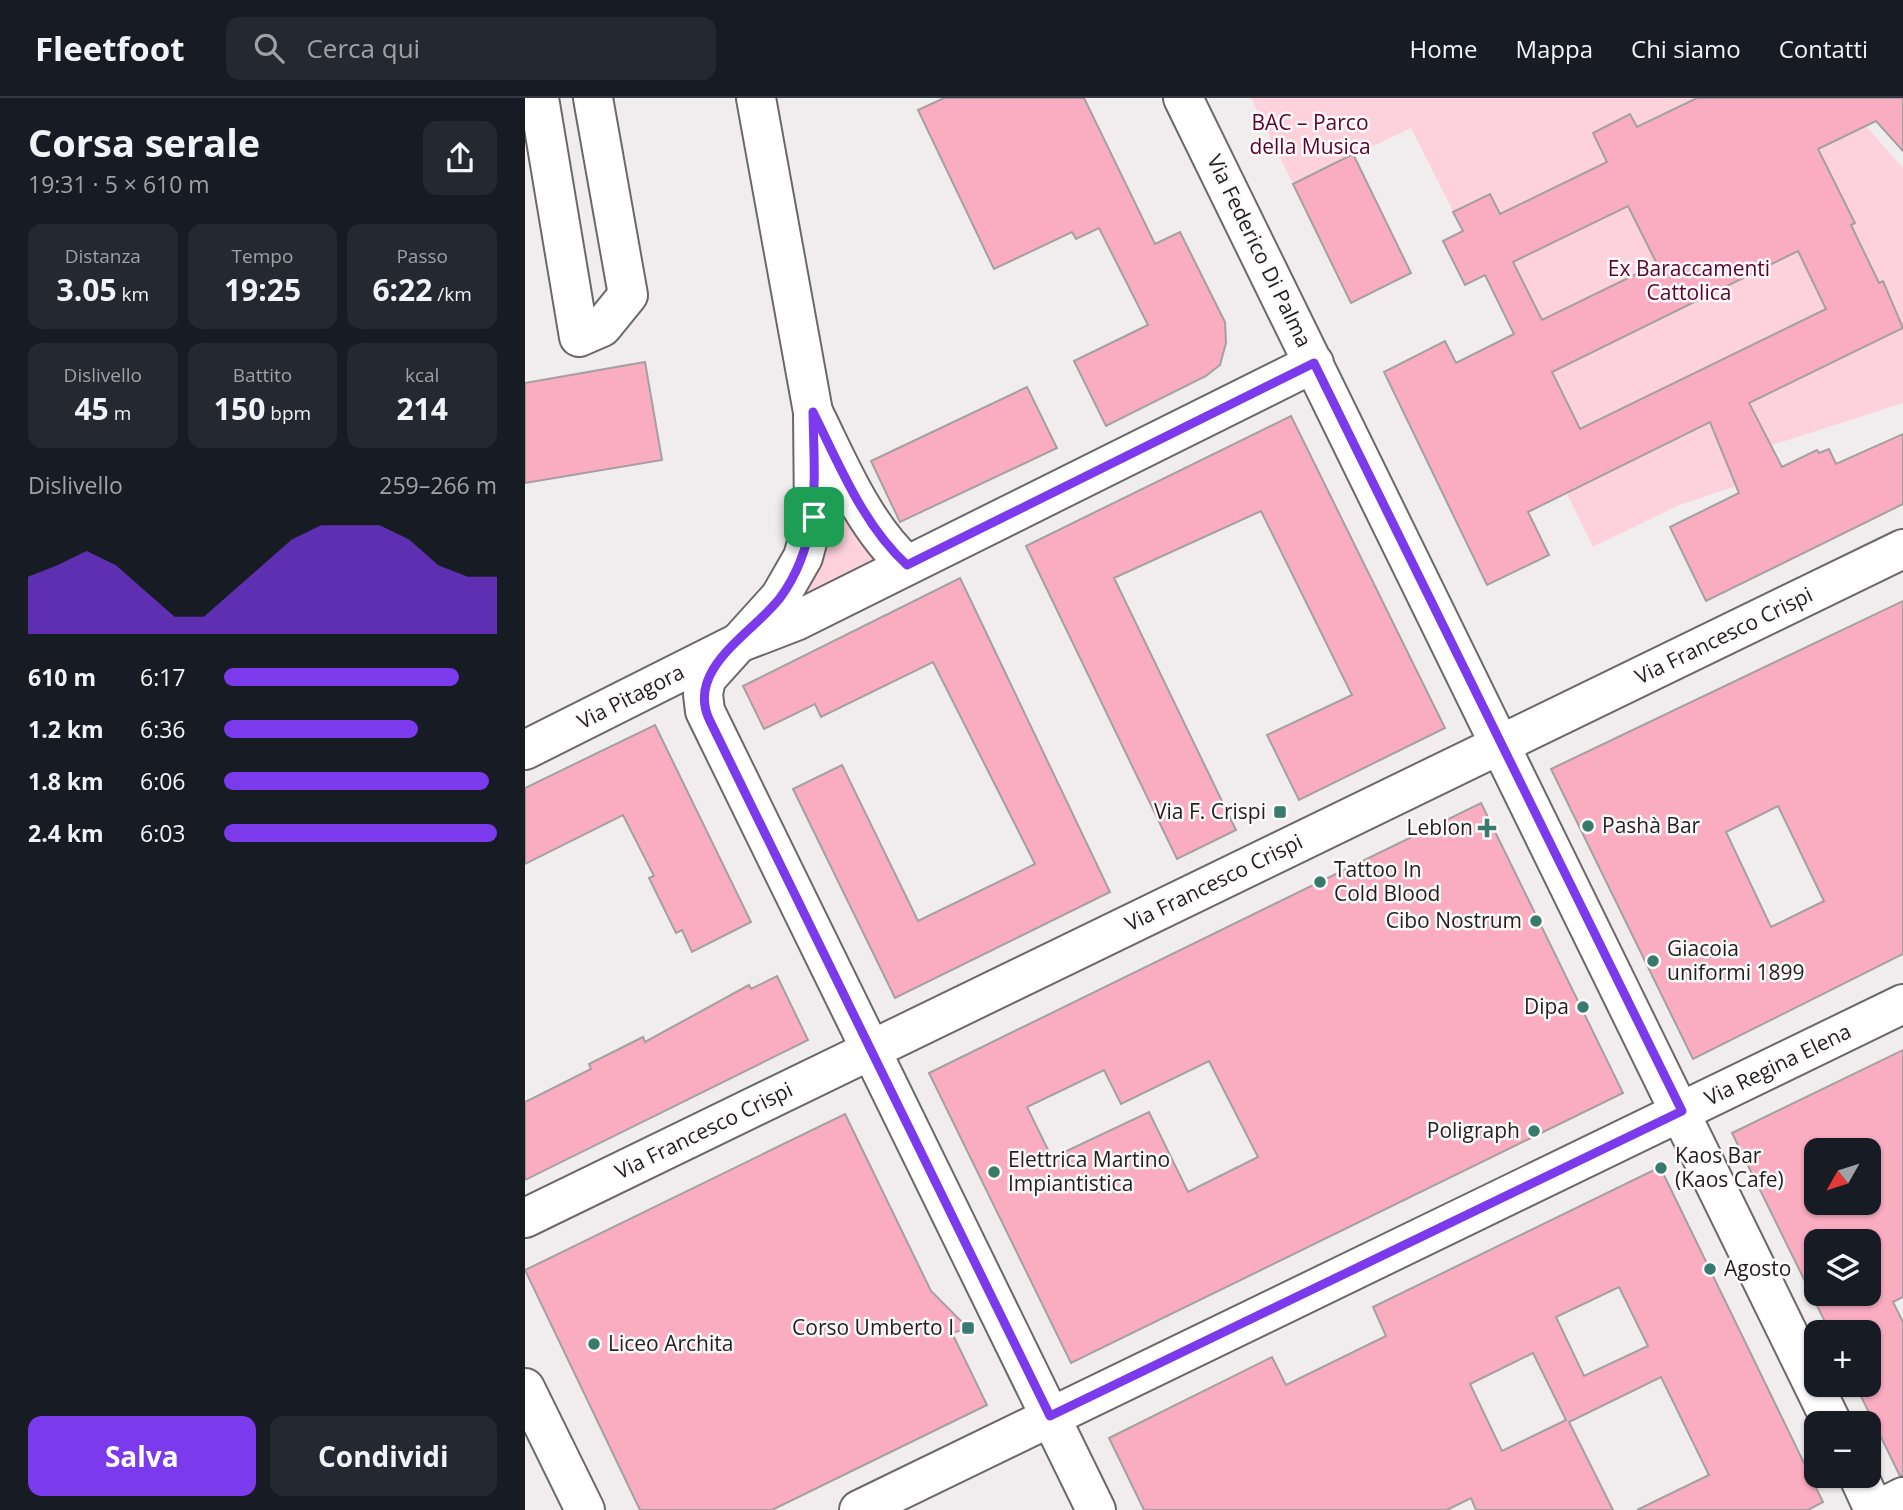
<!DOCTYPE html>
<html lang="it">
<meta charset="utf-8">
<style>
:root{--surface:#171b24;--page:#242831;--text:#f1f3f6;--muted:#9ea1a6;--line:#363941;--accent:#7c3aed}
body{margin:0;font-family:"Open Sans",sans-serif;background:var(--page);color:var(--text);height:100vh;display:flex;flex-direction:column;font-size:26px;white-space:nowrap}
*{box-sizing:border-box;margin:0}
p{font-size:23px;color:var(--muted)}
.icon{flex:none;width:38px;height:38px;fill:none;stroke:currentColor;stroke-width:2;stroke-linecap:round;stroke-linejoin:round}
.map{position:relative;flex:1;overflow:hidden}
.details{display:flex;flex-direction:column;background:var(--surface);width:525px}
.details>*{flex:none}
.needle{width:46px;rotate:231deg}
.tools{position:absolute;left:1279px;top:1040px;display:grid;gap:14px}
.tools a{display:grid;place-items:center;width:77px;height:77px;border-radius:14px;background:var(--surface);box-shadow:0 2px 5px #0004;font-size:35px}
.pin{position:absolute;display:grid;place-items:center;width:60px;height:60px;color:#fff;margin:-30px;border-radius:14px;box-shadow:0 4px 10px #0006}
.round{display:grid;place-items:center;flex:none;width:74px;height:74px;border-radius:14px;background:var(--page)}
.headline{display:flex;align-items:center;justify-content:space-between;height:119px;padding:0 28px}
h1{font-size:38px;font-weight:700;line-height:52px}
.metrics{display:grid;grid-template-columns:repeat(3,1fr);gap:10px;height:119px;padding:7px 28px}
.metrics div{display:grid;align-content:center;border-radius:14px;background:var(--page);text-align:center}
.metrics b{font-size:30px;font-weight:700}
.metrics small{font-size:19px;font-weight:400}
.metrics p{font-size:19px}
.chart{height:196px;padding:14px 28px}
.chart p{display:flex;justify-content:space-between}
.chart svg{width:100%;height:126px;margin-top:7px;fill:var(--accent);opacity:.7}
.primary-button{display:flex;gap:14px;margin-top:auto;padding:14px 28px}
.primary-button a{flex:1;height:80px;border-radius:14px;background:var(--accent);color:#fff;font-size:28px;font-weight:700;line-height:80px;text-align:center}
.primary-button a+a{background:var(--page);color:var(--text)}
ul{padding:0 28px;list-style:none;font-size:23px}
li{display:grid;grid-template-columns:112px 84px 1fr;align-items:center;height:52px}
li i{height:18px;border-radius:9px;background:var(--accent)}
header{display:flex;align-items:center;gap:42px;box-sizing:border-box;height:98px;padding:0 35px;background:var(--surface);border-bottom:2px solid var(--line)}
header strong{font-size:33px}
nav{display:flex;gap:38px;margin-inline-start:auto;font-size:24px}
.search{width:490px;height:63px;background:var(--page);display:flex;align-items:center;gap:18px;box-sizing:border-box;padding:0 24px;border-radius:14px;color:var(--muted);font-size:26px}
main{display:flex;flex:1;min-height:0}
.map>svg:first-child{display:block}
.green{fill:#fed2dc}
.building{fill:#faacc1;stroke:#a4a0a1;stroke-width:2;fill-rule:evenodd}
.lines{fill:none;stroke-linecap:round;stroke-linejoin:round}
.minor-casing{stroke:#6c6869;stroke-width:42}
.tertiary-casing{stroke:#6c6869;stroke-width:42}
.secondary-casing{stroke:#6c6869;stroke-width:42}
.minor{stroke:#fff;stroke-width:38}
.tertiary{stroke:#fff;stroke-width:38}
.secondary{stroke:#fff;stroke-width:38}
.route-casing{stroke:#fff;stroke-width:14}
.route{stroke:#7c3aed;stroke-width:9}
.poi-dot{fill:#387a6b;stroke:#fefafb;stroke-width:2.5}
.labels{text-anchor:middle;stroke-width:5;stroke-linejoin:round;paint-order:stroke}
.park-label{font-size:21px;fill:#5a032b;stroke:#fefafb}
.street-label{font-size:21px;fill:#201e1e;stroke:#fefafb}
.poi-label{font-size:21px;fill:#201e1e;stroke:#fefafb;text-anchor:start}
</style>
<header>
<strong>Fleetfoot</strong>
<div class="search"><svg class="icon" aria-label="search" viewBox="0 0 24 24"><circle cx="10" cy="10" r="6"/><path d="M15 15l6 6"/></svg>Cerca qui</div>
<nav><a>Home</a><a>Mappa</a><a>Chi siamo</a><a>Contatti</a></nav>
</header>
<main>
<section class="details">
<div class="headline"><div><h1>Corsa serale</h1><p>19:31 · 5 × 610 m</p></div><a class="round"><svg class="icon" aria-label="share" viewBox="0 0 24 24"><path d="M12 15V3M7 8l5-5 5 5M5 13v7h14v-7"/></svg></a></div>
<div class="metrics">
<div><p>Distanza</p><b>3.05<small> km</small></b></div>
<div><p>Tempo</p><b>19:25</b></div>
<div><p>Passo</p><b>6:22<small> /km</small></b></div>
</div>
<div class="metrics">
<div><p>Dislivello</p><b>45<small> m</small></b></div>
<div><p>Battito</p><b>150<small> bpm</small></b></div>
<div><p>kcal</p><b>214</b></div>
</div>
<div class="chart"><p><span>Dislivello</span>259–266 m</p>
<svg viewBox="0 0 160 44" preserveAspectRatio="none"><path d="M0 44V24L10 20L20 15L30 20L40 29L50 38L60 38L70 29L80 20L90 11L100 6L110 6L120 6L130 11L140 20L150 24L160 24V44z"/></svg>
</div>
<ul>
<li><b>610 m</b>6:17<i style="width:86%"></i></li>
<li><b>1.2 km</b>6:36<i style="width:71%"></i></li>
<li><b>1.8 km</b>6:06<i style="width:97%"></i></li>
<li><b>2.4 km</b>6:03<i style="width:100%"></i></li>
</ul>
<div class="primary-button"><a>Salva</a><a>Condividi</a></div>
</section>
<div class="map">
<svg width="1378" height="1412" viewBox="0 0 1378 1412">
<rect width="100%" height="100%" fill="#f1edee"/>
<path class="green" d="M726,0H1316L1378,70V305L1213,358L1201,364L1211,388L1152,408L1068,449L969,246L989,235L961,177L940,187L918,143L938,133L886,30L768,86Z
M301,388L358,461L279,497L274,495Z"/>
<path class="building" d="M419,0H559L630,146L655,134L700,224L701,245L695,267L681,278L581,328L549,263L623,227L574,130L551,141L547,134L469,171L393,12Z
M1172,0H1378V53L1351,23L1293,51L1330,125L1326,127L1354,185L1358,183L1378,230L1224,305L1257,369L1292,352L1294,355L1304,351L1311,366L1378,336V406L1181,503L1145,429L1214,395L1185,324L1003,414L1024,457L962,487L859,274L920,243L931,265L989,236L960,177L940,187L918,143L938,133L928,114L965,96L975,116L1082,64L1068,35L1105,16L1112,29ZM1103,108L1132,166L1017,222L988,164ZM1273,153L1301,211L1055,331L1027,274Z
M828,56L886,175L826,205L768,86Z
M120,264L137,362L0,385V285Z
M502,289L532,350L375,424L346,363Z
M766,318L920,630L774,702L742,637L827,597L736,413L589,480L711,732L652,761L501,448Z
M435,480L585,794L370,900L268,691L317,667L393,823L510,766L408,564L296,619L290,606L239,631L218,588Z
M1378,503V856L1168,961L1026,671ZM1253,708L1299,803L1246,829L1201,734Z
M130,627L226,824L167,854L157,832L151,835L124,780L129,778L98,717L0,766V690Z
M956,705L1098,995L546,1265L404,975ZM684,963L733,1059L663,1094L624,1014L527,1060L502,1009L579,972L596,1006Z
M252,878L283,942L0,1082V1004L66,971L64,966L118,939L120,944L224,887L226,891Z
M1378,952V1199L1368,1204L1378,1224V1377L1375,1378L1330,1286H1344V1234H1305L1207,1035ZM1292,1052H1344V1104H1292ZM1292,1143H1344V1195H1292Z
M320,1016L406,1193L443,1230L427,1235L462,1307L247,1412H115L0,1172Z
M1135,1069L1298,1404L1283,1412H1112L1184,1377L1136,1279L1044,1324L1088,1412H951L946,1400L922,1412H619L584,1340L747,1259L761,1287L861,1238L848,1209ZM1094,1189L1123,1248L1059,1278L1031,1219ZM1008,1255L1041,1322L977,1353L945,1286Z"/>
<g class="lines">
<g class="minor-casing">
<path id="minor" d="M14,0L54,239L77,229L103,197L68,0
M658,0L1307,1325
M288,314C314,366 338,427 382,467
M0,652L211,546L271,523L789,265
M0,1120L1378,451
M0,1290L60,1412
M1333,1377L1349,1412
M334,1412L1378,906"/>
</g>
<g class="tertiary-casing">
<path id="tertiary" d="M1352,1412L1378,1399"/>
</g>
<g class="secondary-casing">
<path id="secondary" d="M231,0L288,314L289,419L278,459L255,499L181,581L178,596L180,613L571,1412"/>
</g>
<use href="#minor" class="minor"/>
<use href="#tertiary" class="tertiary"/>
<use href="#secondary" class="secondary"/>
</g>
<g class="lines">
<g class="route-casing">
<path id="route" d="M789,265L1157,1013L525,1318L184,621C161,570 228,535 255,500C297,443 289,380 288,314C314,366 338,427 382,467Z"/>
</g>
<use href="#route" class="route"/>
</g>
<g class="poi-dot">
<rect x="748" y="707" width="14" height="14" rx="3.5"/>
<circle cx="1063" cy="728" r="7"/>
<path d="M958.5 719.5h7v7h7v7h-7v7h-7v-7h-7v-7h7z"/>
<circle cx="795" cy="784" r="7"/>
<circle cx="1011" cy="823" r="7"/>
<circle cx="1128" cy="863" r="7"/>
<circle cx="1058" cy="909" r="7"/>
<circle cx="1009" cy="1033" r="7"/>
<circle cx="1136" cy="1070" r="7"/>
<circle cx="469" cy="1074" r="7"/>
<circle cx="1185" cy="1171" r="7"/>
<rect x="436" y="1223" width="14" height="14" rx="3.5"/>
<circle cx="69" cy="1246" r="7"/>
</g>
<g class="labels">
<g class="park-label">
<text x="785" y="32">BAC – Parco<tspan x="785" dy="24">della Musica</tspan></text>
<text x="1164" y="178">Ex Baraccamenti<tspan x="1164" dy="24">Cattolica</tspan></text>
</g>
<g class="street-label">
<text transform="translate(734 153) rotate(64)" y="7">Via Federico Di Palma</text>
<text transform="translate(1199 538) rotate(-26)" y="7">Via Francesco Crispi</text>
<text transform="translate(106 599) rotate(-27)" y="7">Via Pitagora</text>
<text transform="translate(689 785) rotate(-26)" y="7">Via Francesco Crispi</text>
<text transform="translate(1253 967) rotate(-26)" y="7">Via Regina Elena</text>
<text transform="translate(179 1033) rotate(-26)" y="7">Via Francesco Crispi</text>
</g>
<g class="poi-label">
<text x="741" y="721" text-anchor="end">Via F. Crispi</text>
<text x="1077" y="735">Pashà Bar</text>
<text x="948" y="737" text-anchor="end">Leblon</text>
<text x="809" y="779">Tattoo In<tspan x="809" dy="24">Cold Blood</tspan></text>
<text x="997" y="830" text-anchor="end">Cibo Nostrum</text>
<text x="1142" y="858">Giacoia<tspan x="1142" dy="24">uniformi 1899</tspan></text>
<text x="1044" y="916" text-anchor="end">Dipa</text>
<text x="995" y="1040" text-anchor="end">Poligraph</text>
<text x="1150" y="1065">Kaos Bar<tspan x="1150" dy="24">(Kaos Cafe)</tspan></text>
<text x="483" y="1069">Elettrica Martino<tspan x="483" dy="24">Impiantistica</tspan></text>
<text x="1199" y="1178">Agosto</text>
<text x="429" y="1237" text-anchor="end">Corso Umberto I</text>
<text x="83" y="1253">Liceo Archita</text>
</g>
</g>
</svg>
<div class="tools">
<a><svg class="needle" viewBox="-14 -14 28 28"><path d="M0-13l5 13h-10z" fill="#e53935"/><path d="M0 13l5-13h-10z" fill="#9ea1a6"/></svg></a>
<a><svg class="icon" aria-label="layers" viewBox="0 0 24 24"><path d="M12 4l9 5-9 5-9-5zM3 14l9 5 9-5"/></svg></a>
<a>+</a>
<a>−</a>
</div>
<div class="pin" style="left:289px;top:419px;background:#1e9e55"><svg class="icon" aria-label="arrive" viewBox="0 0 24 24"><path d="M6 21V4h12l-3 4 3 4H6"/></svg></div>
</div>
</main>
